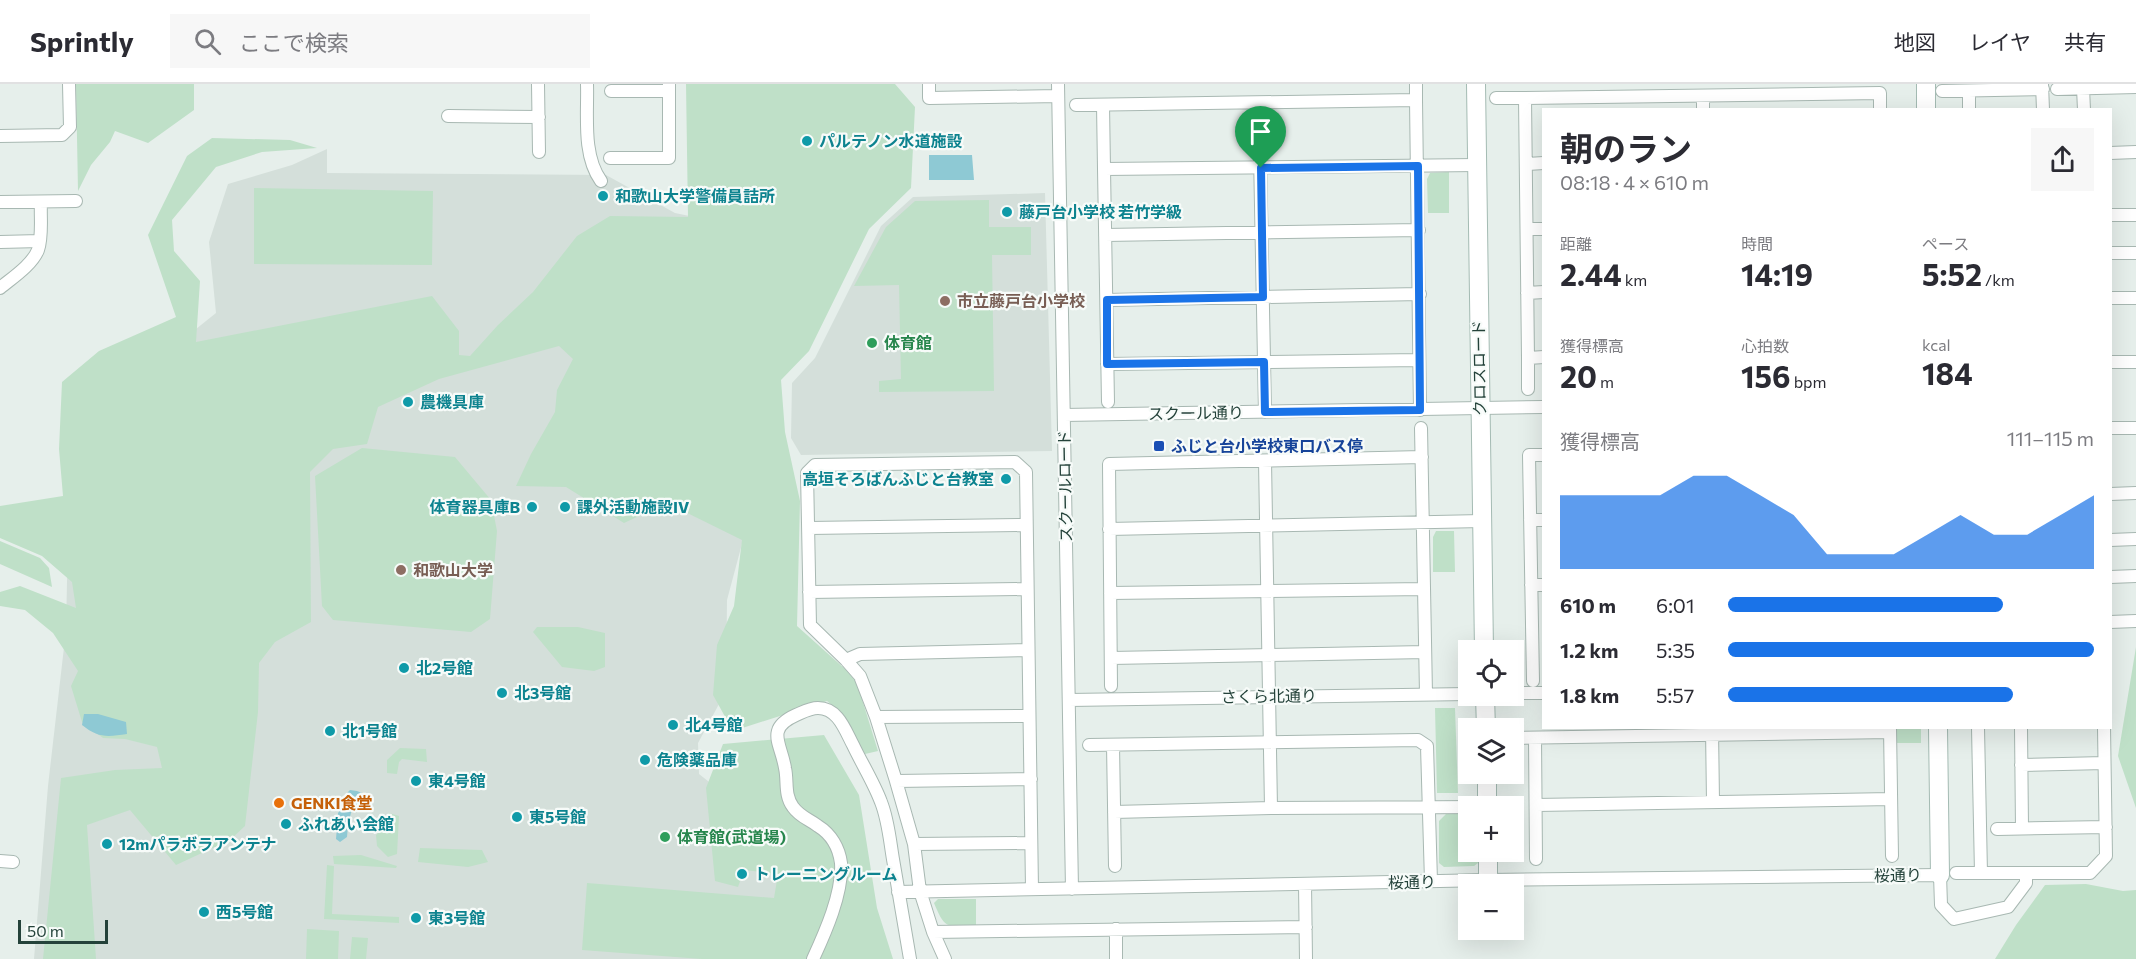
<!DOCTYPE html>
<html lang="ja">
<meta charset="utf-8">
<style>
:root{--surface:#fff;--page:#f7f7f7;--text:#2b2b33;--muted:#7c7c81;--line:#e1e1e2;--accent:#1a73e8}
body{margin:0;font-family:Commissioner,"Noto Sans JP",sans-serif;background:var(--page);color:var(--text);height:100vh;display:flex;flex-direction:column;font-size:22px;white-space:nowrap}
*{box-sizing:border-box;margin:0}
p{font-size:20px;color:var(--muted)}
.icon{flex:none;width:33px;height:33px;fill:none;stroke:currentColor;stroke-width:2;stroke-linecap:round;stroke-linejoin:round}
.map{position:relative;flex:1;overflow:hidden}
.panel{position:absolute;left:1542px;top:24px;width:570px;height:621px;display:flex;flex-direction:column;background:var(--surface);border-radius:0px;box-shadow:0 6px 24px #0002}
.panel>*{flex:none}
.fabs{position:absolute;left:1458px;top:556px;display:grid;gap:12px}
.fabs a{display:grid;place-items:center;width:66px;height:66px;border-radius:0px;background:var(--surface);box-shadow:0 6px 24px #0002;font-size:30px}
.scale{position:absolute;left:18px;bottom:15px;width:90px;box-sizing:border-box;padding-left:6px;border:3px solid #24423a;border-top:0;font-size:16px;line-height:21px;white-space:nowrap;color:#24423a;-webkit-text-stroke:4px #f7fbf9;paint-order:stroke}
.pin{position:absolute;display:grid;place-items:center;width:51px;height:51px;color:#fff;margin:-62px -26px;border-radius:50% 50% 50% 0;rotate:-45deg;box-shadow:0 0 6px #0007}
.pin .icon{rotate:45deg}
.round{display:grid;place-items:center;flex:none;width:63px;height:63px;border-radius:0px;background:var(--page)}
.headline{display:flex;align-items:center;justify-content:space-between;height:102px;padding:0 18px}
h1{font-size:33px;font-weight:700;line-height:45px}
.figures{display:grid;grid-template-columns:repeat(3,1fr);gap:9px;height:102px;padding:6px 18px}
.figures div{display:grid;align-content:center}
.figures b{font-size:30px;font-weight:700}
.figures small{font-size:16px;font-weight:400}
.figures p{font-size:16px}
.chart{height:168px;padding:12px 18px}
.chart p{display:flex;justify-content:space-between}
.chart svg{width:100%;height:108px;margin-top:6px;fill:var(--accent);opacity:.7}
ul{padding:0 18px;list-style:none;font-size:20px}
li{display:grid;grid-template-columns:96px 72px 1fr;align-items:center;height:45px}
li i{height:15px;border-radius:8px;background:var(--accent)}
header{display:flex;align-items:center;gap:36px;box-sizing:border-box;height:84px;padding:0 30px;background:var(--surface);border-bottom:2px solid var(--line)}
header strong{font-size:28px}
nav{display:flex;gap:33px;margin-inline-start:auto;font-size:21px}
.search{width:420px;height:54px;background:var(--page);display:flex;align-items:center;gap:15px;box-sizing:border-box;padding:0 21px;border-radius:0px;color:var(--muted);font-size:22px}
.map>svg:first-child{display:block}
.built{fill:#d4dfda}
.green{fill:#bfe0c8}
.water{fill:#8ec9d4}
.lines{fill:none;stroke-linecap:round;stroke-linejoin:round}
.street-casing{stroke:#a8b8b2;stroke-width:14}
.secondary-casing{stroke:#a4bbb3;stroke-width:20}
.street{stroke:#fff;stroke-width:12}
.secondary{stroke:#fff;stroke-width:18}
.route-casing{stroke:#fff;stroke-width:12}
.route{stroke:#1a73e8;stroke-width:8}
.culture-dot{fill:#0f9aa8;stroke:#f7fbf9;stroke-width:2}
.education-dot{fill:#8d6e63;stroke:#f7fbf9;stroke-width:2}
.leisure-dot{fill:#2e9e5b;stroke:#f7fbf9;stroke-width:2}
.transit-dot{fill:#1a4fb4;stroke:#f7fbf9;stroke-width:2}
.food-dot{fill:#e8710a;stroke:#f7fbf9;stroke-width:2}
.labels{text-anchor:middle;stroke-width:4.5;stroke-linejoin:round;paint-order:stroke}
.culture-label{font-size:16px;font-weight:bold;fill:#0d838f;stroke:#f7fbf9;text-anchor:start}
.education-label{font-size:16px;font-weight:bold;fill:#785e54;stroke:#f7fbf9;text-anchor:start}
.leisure-label{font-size:16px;font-weight:bold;fill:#27864d;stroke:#f7fbf9;text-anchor:start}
.street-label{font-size:16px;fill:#24423a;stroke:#f7fbf9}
.transit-label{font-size:16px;font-weight:bold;fill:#164399;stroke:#f7fbf9;text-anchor:start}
.food-label{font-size:16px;font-weight:bold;fill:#c56008;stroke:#f7fbf9;text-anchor:start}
</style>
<header>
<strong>Sprintly</strong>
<div class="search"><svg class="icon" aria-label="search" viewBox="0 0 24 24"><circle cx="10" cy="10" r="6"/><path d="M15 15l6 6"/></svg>ここで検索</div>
<nav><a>地図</a><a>レイヤ</a><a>共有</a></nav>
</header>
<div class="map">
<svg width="2136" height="875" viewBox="0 0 2136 875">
<rect width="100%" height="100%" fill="#e6efeb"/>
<path class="built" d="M327,65V89L606,91L675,129L699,134L743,456L727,516L726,607L698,659L699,690L718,705L780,767L779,875H34L48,702L66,546L70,356L161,273L216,229L209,158L228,100L292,81Z
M1045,109L1052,367L801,371L791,354L792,299L815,274L881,142L913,113Z"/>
<path class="green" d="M76,0H194V26L148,59L115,47L110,58L91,81L78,107Z
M686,0H895L915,23L911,104L869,145L809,267L781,296L785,348L800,417L797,542L845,585L857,599L878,667L865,670L839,627L827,617L733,647L713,611L717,561L734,522L742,456L667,419L624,439L566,403L516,402L531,370L555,328L557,306L573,275L559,262L439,295L378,323L367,360L333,365L310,388L311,538L275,558L259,579L258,628L245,742L230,756L176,781L130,726L87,741L96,875H43L61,694L115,686L162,684L157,663L125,655L103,654L82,638L71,602L78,587L53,549L25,526L0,522V508L20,502L76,524L72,498L42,472L0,454V422L63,412L59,365L62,298L99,267L176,233L148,151L187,72L212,54L290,56L317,64L262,68L216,83L172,136L174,167L200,197L196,258L432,212L459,247V271L470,272L498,241L533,208L577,152L610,132L688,133Z
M1449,88V129H1428L1427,95L1430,89Z
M254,104L433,107L432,181L254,180Z
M989,116V143H1031V171H992L994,307L879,308V297L901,295L899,201L854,202L886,143L915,117Z
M362,364L455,373L491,416L497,447L490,535L471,548L333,536L322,522L315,392Z
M1436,447H1454L1455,488H1433V453Z
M0,457L40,474L49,484L52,503L0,480Z
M537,543H578L605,549V583L594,587L562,583L533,548Z
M2136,563V724L2118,672Z
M1435,624H1455L1458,709H1437Z
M1895,644H1921V659H1896Z
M824,651L859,711L877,824L893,875H702L582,866L587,799L774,814L778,790L744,786L738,803L715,797L706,704L723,660Z
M400,664L426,665L427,678L402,675L399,678L397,690L387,689V676Z
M389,729L399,732L397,770L388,773L377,762L376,751L381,746Z
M1446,730H1468V768H1478V779L1474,782L1444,783L1439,779V737Z
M420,764L482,766L488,778L468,783L418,778Z
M361,771L397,782L396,784L334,780L333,772Z
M327,781L334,782L332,830L399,833V839L324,835Z
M2086,800L2123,807L2136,806V875H1995L2016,841L2045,801Z
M938,815H976V841C947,841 946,848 934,819Z
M307,845L339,847L338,875H306Z
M352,853L368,854L366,875H350Z"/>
<path class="water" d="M929,71H972L974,96H929Z
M84,630H98L126,638L127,650C107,653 98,654 82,641Z
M350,706L357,707L362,709L361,722L357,725H352L348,741L347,753L340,758L336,755L338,729L343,723L344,712Z"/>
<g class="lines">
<g class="street-casing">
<path id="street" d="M538,0L539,68
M587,0C588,30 582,71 601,97
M929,0V14L1058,12
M1058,0L1072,805
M1416,0V16
M2042,0L2043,26
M2083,4L2084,26
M2057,5L2136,3
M611,7H669
M1942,7L2043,5
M1969,7V26
M1703,12V26
M1496,14H1525
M1259,19L1265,328
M1076,21L1416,16L1420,326
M1103,21L1104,85L1477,81
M448,32L539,33
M0,52L62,51L70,43L69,0
M2110,69L2136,68
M610,74H669V0
M1527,80L1544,79
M1104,85L1108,318
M0,118L76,117
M2110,131H2136
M1527,145H1544
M1105,151L1419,146
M0,158L40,157
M2110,169H2136
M0,204C12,194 32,181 38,166C43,152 40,133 41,118
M1527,209L1544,208
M2110,214H2136
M1107,216L1420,210
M1544,273L1528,274L1525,14L1880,9V26
M1528,274V305
M2110,278H2136
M1107,280L1419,276
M1064,331L1544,323
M1421,344L1426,610
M2110,344H2136
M1265,377L1271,724
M2110,410L2136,409
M1530,436H1544
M809,444L1025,441
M1109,445L1482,437
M2110,456L2136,455
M2110,493L2136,492
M1531,501H1544
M809,508L1027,505
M1110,509L1424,505
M2110,538L2136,537
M1111,574L1425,568
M846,576L860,570L1028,566
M1533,597L1529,371H1544
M1111,602L1109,380L1422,373
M1514,609H1544
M1069,616L1468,610
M876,633L1029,632
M1890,644L1892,772
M1978,644L1981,789
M2021,644L2022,744
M1712,645L1713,717
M1514,654L1890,648
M1535,654L1536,775
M1089,661L1418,656L1427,662L1431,797
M1113,661L1115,782
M2021,681L2104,679
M896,697L1031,695
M1536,721L1891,715
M1114,728L1271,724L1487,723
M1997,745L2106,743
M914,760L1031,759
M0,777L13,778
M1956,789H2090L2106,772L2104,644
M1305,800L1306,875
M898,808L1488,796L1940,791L1941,821L1954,835L2008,823L2026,799V789
M1116,845V875
M933,848L1306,843
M813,875C825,849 843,809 841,779C839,764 831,750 818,742C809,735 800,733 793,723C784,711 788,697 785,684C781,659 765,645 796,631C803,628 810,624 818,624C838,624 845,646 853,661C862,680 874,699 881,718C889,738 890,760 894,781C899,812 905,844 910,875
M945,875L933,848L920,807L914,760L896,697L876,633L860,592L846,576L810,541L807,389L815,381L1015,378L1026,388L1032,805"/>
</g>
<g class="secondary-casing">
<path id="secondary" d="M1476,0L1484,567
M1926,0V26
M1485,612L1486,645
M1938,644L1940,791
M1487,690V723
M1488,768V796"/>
</g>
<use href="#street" class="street"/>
<use href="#secondary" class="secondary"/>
</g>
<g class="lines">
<g class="route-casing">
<path id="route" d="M1418,82L1420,326L1265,328L1264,278L1107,280V216L1263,213L1261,84Z"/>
</g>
<use href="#route" class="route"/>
</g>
<g class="culture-dot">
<circle cx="807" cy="57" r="6"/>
<circle cx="603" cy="112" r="6"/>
<circle cx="1007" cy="128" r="6"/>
<circle cx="408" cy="318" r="6"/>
<circle cx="1006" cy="395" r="6"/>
<circle cx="532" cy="423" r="6"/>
<circle cx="565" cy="423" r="6"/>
<circle cx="404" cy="584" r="6"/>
<circle cx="502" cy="609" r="6"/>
<circle cx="673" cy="641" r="6"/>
<circle cx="330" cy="647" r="6"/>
<circle cx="645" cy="676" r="6"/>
<circle cx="416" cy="697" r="6"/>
<circle cx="517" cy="733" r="6"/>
<circle cx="286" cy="740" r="6"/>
<circle cx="107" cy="760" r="6"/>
<circle cx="742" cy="790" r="6"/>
<circle cx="204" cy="828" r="6"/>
<circle cx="416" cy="834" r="6"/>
</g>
<g class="education-dot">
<circle cx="945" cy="217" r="6"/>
<circle cx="401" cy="486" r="6"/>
</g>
<g class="leisure-dot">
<circle cx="872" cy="259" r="6"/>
<circle cx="665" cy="753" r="6"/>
</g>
<rect class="transit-dot" x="1153" y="356" width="12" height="12" rx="3"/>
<circle class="food-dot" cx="279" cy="719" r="6"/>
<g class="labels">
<g class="culture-label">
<text x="819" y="63">パルテノン水道施設</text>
<text x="615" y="118">和歌山大学警備員詰所</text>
<text x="1019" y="134">藤戸台小学校 若竹学級</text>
<text x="420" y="324">農機具庫</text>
<text x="994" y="401" text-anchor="end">高垣そろばんふじと台教室</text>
<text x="520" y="429" text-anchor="end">体育器具庫B</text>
<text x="577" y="429">課外活動施設IV</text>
<text x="416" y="590">北2号館</text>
<text x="514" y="615">北3号館</text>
<text x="685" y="647">北4号館</text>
<text x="342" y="653">北1号館</text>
<text x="657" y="682">危険薬品庫</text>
<text x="428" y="703">東4号館</text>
<text x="529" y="739">東5号館</text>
<text x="298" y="746">ふれあい会館</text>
<text x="119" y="766">12mパラボラアンテナ</text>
<text x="754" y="796">トレーニングルーム</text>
<text x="216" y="834">西5号館</text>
<text x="428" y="840">東3号館</text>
</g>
<g class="education-label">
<text x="957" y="223">市立藤戸台小学校</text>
<text x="413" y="492">和歌山大学</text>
</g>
<g class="leisure-label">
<text x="884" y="265">体育館</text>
<text x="677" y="759">体育館(武道場)</text>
</g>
<g class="street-label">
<text transform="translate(1479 284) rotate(-91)" y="6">クロスロード</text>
<text transform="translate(1196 329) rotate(-1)" y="6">スクール通り</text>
<text transform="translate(1065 402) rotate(-91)" y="6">スクールロード</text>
<text transform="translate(1269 612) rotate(-1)" y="6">さくら北通り</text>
<text transform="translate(1898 791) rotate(-1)" y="6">桜通り</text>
<text transform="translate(1412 798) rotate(-1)" y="6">桜通り</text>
</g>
<g class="transit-label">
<text x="1171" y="368">ふじと台小学校東口バス停</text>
</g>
<g class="food-label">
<text x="291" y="725">GENKI食堂</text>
</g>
</g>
</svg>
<div class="fabs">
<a><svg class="icon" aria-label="locate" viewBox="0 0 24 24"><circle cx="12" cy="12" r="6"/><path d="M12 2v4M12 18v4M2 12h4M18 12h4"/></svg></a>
<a><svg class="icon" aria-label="layers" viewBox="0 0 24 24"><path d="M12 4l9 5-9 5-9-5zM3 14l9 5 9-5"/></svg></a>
<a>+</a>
<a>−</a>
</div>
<div class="scale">50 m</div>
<div class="pin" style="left:1261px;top:84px;background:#1e9e55"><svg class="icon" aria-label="arrive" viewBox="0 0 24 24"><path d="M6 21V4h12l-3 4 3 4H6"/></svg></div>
<section class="panel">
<div class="headline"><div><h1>朝のラン</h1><p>08:18 · 4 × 610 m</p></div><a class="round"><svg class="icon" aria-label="share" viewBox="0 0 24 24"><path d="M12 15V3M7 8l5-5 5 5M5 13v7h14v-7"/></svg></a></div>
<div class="figures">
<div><p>距離</p><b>2.44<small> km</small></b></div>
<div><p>時間</p><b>14:19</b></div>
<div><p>ペース</p><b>5:52<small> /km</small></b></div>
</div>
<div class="figures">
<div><p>獲得標高</p><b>20<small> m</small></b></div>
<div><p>心拍数</p><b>156<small> bpm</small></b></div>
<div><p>kcal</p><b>184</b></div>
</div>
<div class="chart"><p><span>獲得標高</span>111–115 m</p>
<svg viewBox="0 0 160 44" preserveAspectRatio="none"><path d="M0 44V14L10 14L20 14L30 14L40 6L50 6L60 14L70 22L80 38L90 38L100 38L110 30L120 22L130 30L140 30L150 22L160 14V44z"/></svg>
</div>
<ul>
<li><b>610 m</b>6:01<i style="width:75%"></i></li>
<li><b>1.2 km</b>5:35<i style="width:100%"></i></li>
<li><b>1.8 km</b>5:57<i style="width:78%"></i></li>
</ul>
</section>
</div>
